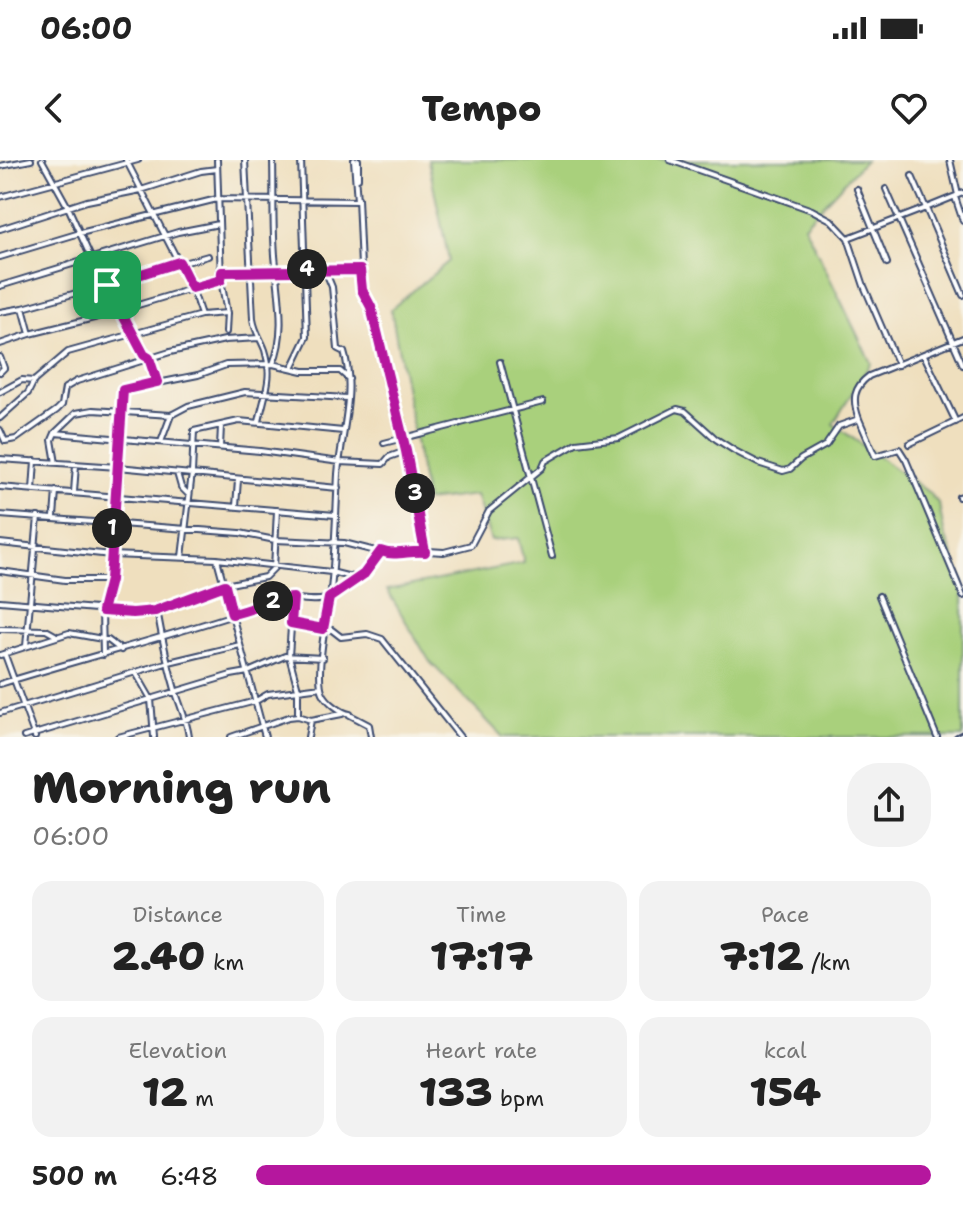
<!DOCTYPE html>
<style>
:root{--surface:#fff;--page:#f2f2f2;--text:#222;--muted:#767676;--accent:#b5179e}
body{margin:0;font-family:"Shantell Sans",sans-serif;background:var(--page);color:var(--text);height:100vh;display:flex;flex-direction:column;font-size:30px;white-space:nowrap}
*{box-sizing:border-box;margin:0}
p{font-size:26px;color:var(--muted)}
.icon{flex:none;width:44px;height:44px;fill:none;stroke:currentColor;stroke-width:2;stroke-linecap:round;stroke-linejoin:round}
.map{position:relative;height:577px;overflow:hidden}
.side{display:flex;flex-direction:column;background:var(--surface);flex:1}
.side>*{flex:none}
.pin{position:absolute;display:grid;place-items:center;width:68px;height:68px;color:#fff;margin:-34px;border-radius:16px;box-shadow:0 4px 12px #0006}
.km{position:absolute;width:40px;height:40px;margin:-20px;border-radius:50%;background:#222;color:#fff;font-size:22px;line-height:40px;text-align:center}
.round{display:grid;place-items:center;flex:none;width:84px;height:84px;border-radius:32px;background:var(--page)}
.head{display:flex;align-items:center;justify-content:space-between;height:136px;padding:0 32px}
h1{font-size:44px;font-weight:800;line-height:60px}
.metrics{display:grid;grid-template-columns:repeat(3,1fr);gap:12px;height:136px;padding:8px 32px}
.metrics div{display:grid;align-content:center;border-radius:20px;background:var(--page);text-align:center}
.metrics b{font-size:40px;font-weight:800}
.metrics small{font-size:22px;font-weight:400}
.metrics p{font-size:22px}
ul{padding:0 32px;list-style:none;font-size:26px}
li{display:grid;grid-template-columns:128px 96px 1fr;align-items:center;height:60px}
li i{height:20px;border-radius:10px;background:var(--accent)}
.status{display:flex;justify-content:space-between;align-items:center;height:56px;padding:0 40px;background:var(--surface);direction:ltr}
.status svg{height:22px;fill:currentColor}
header{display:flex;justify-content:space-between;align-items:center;height:104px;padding:0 32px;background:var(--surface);font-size:36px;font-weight:800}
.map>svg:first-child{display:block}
.green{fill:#a9d07b;stroke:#62806c;stroke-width:2}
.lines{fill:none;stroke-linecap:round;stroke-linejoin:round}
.street-casing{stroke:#3b496c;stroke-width:8}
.street{stroke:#fff;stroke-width:4}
.route-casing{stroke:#fff;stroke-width:16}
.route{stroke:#b5179e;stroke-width:10}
</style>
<div class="status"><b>06:00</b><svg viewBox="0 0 49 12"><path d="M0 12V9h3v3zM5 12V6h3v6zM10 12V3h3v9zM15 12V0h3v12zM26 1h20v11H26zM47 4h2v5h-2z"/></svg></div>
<header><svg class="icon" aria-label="back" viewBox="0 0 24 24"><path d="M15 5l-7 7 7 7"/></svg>Tempo<svg class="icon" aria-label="heart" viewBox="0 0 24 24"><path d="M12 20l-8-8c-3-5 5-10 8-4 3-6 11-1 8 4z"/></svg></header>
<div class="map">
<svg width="963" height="577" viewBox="0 0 963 577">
<rect width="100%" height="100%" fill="#f7f3e8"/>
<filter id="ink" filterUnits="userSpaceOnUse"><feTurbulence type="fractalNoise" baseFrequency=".0125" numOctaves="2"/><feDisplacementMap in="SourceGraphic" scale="16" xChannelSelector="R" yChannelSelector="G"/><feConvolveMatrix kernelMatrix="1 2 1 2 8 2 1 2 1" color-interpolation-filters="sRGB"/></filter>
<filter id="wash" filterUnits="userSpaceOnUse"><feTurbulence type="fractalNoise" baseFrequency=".006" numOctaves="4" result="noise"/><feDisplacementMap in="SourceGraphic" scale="32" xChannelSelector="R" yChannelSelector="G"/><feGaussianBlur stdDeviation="1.8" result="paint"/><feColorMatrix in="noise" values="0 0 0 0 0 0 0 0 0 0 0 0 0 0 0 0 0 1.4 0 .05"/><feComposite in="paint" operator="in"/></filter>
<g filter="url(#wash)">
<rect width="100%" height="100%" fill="#efdfbe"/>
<path class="green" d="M428,0H865L804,65L871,203L833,264L928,332L939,344L944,372L963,422V577H503L430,502L387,430L524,403L518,378L491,381L476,335L426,341L391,149L449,101Z"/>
</g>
<g filter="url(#ink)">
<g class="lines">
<g class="street-casing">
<path id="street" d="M42,0L68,47L91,98L134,173L144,195L149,198L157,222
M126,0L192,128L201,155
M217,0L221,120L227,153L226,172
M245,0L253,159C255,172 261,179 265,190C274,218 264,235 259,262
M670,0L812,50L831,60L848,78L926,48L912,16
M950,0L958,35
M0,6L31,0
M358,18V0
M857,29L887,103
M886,29L963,205
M963,33L926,48L963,135
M0,37L138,0
M955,37L963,61
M358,38L362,130L371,147L406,291L425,392
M0,69L87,41L141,30L201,11L217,9
M848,78L864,126L898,205
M0,97L80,73L217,39L357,41L354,0
M325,110L332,127L338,189L344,192C356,230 341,275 338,314C336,353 335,392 331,430C328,450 314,517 323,533C327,542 342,553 350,554
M222,112L360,110
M0,126L178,72L219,64
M23,148L30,174L98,157L221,120
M0,152L23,148L208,96
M0,184L30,174
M924,195L956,262
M0,197L4,208L0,212
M500,202L552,396
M273,204C286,173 279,139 276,106C272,71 274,35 273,0
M292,208L307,177L301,0
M0,232L22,220L34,221L68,192L201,155L227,153
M0,258L28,233L34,221
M859,259L875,296L899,289L906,300L963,436
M461,263L543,242
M0,270L5,281L16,279L57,250L62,245L65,228L77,221L170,192L225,180L259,178
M55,273L260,291L340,302L383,304L389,297L406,291
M161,282L171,255
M384,283L458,264
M909,284L963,258
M220,287L221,266
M0,299L118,307L338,328
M56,303L52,280L55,273L76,253L93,250L171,255L188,246L245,232L347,238
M177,313L181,327L189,335
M0,327L335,355
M33,330L35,301
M74,332L76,305
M959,337L963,336
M236,346L238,320
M0,355L240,373L275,380L344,383L391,395L412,390L444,392L471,385L489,351L542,308L545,301L576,283L619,278L677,249L685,251L716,279L735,291L758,303L783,311L790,309L801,299L826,285L839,266L859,259C852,240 853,228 869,216L963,178
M54,357L56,331
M0,383L111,395L217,399L331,412L359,419
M182,397L192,313L194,271L239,261L343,271
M217,399L265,577
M0,411L65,420H110
M879,436L937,577
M293,438L289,496L298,529V556
M0,441L144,453L225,425L265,417L274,408L277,350
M157,450C162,478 168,506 176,533C181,548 187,561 189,577
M291,463L332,470L341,477L367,474L382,479L460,577
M0,469L46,470L55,475
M26,486L38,357
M0,495L69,473L108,480L121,490
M5,495L35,577
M103,495L102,451L110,420L123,230L198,215L226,205L273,204L303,211H340L349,219
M136,513L151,539L154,577
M0,524C87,497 175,475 261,446C279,429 309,446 330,438C353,429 367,408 381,391
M0,553L169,502L240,485
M350,555L369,565L371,577
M24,577L231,515L248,512L285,496L323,498
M118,577L256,541L268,534L321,527
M231,577L289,557L298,556L311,560L342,554
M308,577L311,560
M957,577L963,574"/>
</g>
<use href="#street" class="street"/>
</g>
</g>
<g class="lines" filter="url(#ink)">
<g class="route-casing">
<path id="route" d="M179,102L192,128L221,120L222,112L360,110L362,130L371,147L406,291L425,392C410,390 395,397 381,391L364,414L329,438L323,469L291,463L293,438C271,438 254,450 232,454L225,425L155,451L133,453L102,451L110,420L123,230L157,222L149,198L144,195L107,125Z"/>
</g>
<use href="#route" class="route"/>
</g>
</svg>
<div class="pin" style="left:107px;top:125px;background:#1e9e55"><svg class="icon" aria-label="arrive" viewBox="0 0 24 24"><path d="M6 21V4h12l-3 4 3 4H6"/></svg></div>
<b class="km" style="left:112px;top:368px">1</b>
<b class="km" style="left:273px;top:441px">2</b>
<b class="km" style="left:415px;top:333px">3</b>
<b class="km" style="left:307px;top:109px">4</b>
</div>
<section class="side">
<div class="head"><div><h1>Morning run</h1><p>06:00</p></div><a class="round"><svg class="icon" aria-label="share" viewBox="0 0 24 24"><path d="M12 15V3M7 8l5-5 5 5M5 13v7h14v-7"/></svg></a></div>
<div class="metrics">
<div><p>Distance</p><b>2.40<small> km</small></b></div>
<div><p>Time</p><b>17:17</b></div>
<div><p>Pace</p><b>7:12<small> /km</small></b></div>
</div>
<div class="metrics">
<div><p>Elevation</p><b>12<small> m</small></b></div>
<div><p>Heart rate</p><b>133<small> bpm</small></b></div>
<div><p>kcal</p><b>154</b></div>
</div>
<ul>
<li><b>500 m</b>6:48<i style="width:100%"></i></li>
</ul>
</section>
